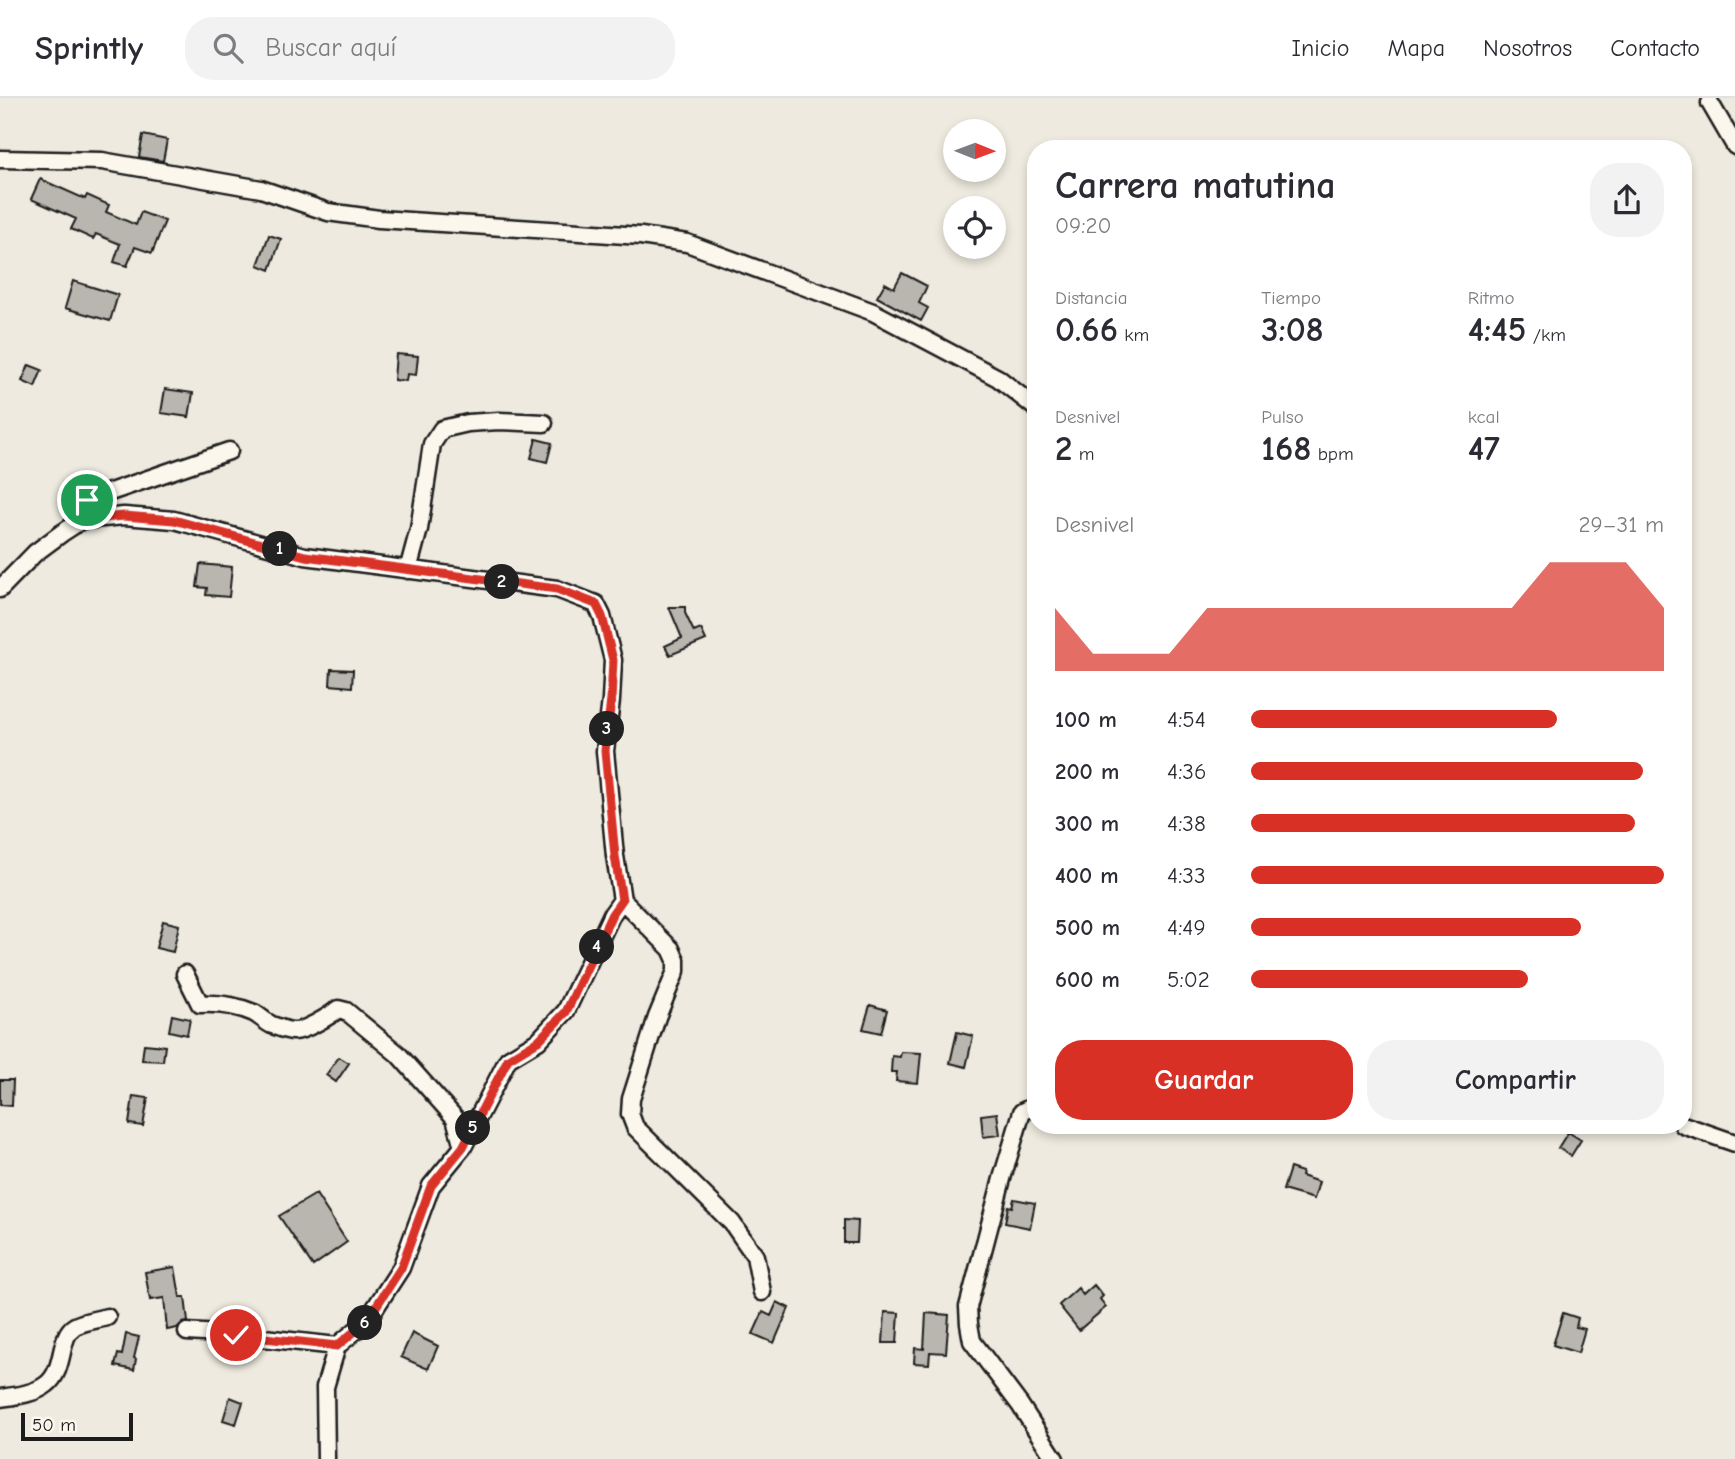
<!DOCTYPE html>
<html lang="es">
<meta charset="utf-8">
<style>
:root{--surface:#fff;--page:#f2f2f3;--text:#2b2b33;--muted:#7c7c81;--line:#e1e1e2;--accent:#d93025}
body{margin:0;font-family:"Comic Neue",sans-serif;background:var(--page);color:var(--text);height:100vh;display:flex;flex-direction:column;font-size:26px;white-space:nowrap}
*{box-sizing:border-box;margin:0}
p{font-size:23px;color:var(--muted)}
.icon{flex:none;width:38px;height:38px;fill:none;stroke:currentColor;stroke-width:2;stroke-linecap:round;stroke-linejoin:round}
.map{position:relative;flex:1;overflow:hidden}
.drawer{position:absolute;left:1027px;top:42px;width:665px;height:994px;display:flex;flex-direction:column;background:var(--surface);border-radius:28px;box-shadow:0 4px 10px #0003}
.drawer>*{flex:none}
.needle{width:46px;rotate:91deg}
.fabs{position:absolute;left:943px;top:21px;display:grid;gap:14px}
.fabs a{display:grid;place-items:center;width:63px;height:63px;border-radius:50%;background:var(--surface);box-shadow:0 4px 10px #0003;font-size:35px}
.scale{position:absolute;left:21px;bottom:18px;width:112px;box-sizing:border-box;padding-left:7px;border:4px solid #1c1c1c;border-top:0;font-size:19px;line-height:24px;white-space:nowrap;color:#1c1c1c;-webkit-text-stroke:5px #fbf7ec;paint-order:stroke}
.pin{position:absolute;display:grid;place-items:center;width:60px;height:60px;color:#fff;margin:-30px;border:4px solid #fff;border-radius:50%;box-shadow:0 2px 7px #0007}
.km{position:absolute;width:35px;height:35px;margin:-18px;border-radius:50%;background:#222;color:#fff;font-size:19px;line-height:35px;text-align:center}
.round{display:grid;place-items:center;flex:none;width:74px;height:74px;border-radius:28px;background:var(--page)}
.summary{display:flex;align-items:center;justify-content:space-between;height:119px;padding:0 28px}
h1{font-size:38px;font-weight:700;line-height:52px}
.metrics{display:grid;grid-template-columns:repeat(3,1fr);gap:10px;height:119px;padding:7px 28px}
.metrics div{display:grid;align-content:center}
.metrics b{font-size:35px;font-weight:700}
.metrics small{font-size:19px;font-weight:400}
.metrics p{font-size:19px}
.chart{height:196px;padding:14px 28px}
.chart p{display:flex;justify-content:space-between}
.chart svg{width:100%;height:126px;margin-top:7px;fill:var(--accent);opacity:.7}
.cta{display:flex;gap:14px;margin-top:auto;padding:14px 28px}
.cta a{flex:1;height:80px;border-radius:28px;background:var(--accent);color:#fff;font-size:28px;font-weight:700;line-height:80px;text-align:center}
.cta a+a{background:var(--page);color:var(--text)}
ul{padding:0 28px;list-style:none;font-size:23px}
li{display:grid;grid-template-columns:112px 84px 1fr;align-items:center;height:52px}
li i{height:18px;border-radius:9px;background:var(--accent)}
header{display:flex;align-items:center;gap:42px;box-sizing:border-box;height:98px;padding:0 35px;background:var(--surface);border-bottom:2px solid var(--line)}
header strong{font-size:33px}
nav{display:flex;gap:38px;margin-inline-start:auto;font-size:24px}
.search{width:490px;height:63px;background:var(--page);display:flex;align-items:center;gap:18px;box-sizing:border-box;padding:0 24px;border-radius:28px;color:var(--muted);font-size:26px}
.map>svg:first-child{display:block}
.building{fill:#b9b6af;stroke:#1c1c1c;stroke-width:2}
.lines{fill:none;stroke-linecap:round;stroke-linejoin:round}
.minor-casing{stroke:#1c1c1c;stroke-width:21}
.minor{stroke:#fbf7ec;stroke-width:16}
.route-casing{stroke:#fff;stroke-width:14}
.route{stroke:#d93025;stroke-width:9}
</style>
<header>
<strong>Sprintly</strong>
<div class="search"><svg class="icon" aria-label="search" viewBox="0 0 24 24"><circle cx="10" cy="10" r="6"/><path d="M15 15l6 6"/></svg>Buscar aquí</div>
<nav><a>Inicio</a><a>Mapa</a><a>Nosotros</a><a>Contacto</a></nav>
</header>
<div class="map">
<svg width="1735" height="1361" viewBox="0 0 1735 1361">
<rect width="100%" height="100%" fill="#eeeadf"/>
<filter id="ink" filterUnits="userSpaceOnUse"><feTurbulence type="fractalNoise" baseFrequency=".0143" numOctaves="2"/><feDisplacementMap in="SourceGraphic" scale="14" xChannelSelector="R" yChannelSelector="G"/><feConvolveMatrix kernelMatrix="1 2 1 2 8 2 1 2 1" color-interpolation-filters="sRGB"/></filter>
<g filter="url(#ink)">
<path class="building" d="M143,37L167,42L163,63L139,59Z
M40,81L85,101L87,97L109,107L106,114L136,127L141,114L165,123L152,155L135,149L127,168L114,164L120,146L96,136L93,141L71,131L76,121L31,101Z
M269,137L281,141L270,172L258,167Z
M902,175L927,188L919,205L928,210L921,223L877,199L885,185L894,190Z
M73,183L118,197L110,223L65,210Z
M396,256L418,258L416,277L407,276L406,283L394,282Z
M29,267L42,272L35,289L22,283Z
M165,291L193,295L189,319L161,315Z
M536,341L552,345L547,364L531,360Z
M200,466L232,469L229,499L206,497L207,490L197,489Z
M669,509H685V515L694,534L701,531L706,542L670,557L665,548L682,540Z
M331,571L353,572L352,589L330,587Z
M163,823L179,827L173,854L156,850Z
M870,907L887,912L881,935L863,931Z
M172,917L190,921L187,937L169,933Z
M957,934L973,938L966,969L950,965Z
M144,946L165,948L163,963L142,962Z
M901,954L921,955L918,985L896,983L897,974H891L892,958L900,959Z
M339,959L349,965L336,984L326,977Z
M0,982H13L12,1008L0,1007Z
M133,998L148,1000L143,1028L129,1026Z
M997,1015L1000,1037L983,1039L981,1017Z
M1568,1034L1581,1042L1571,1058L1558,1050Z
M1290,1070L1302,1074L1301,1078L1319,1084L1314,1101L1283,1092Z
M316,1096L347,1144L313,1168L279,1118Z
M1014,1101L1035,1105L1030,1130L1005,1125L1008,1108L1012,1109Z
M844,1122L858,1123L857,1145H844Z
M175,1169L180,1199H185L188,1224L182,1225L177,1230L167,1232L164,1200L150,1202L145,1174Z
M1094,1187L1103,1198L1100,1201L1106,1209L1079,1232L1059,1207L1078,1190L1083,1197Z
M777,1204L789,1210L774,1245L753,1236L763,1214L771,1218Z
M885,1214L899,1215L897,1245H883Z
M926,1215L949,1217L946,1255L930,1254L929,1266L914,1265L915,1250L924,1251Z
M1563,1215L1578,1220L1576,1229L1585,1231L1578,1255L1553,1247Z
M412,1235L438,1248L428,1271L401,1259Z
M126,1236L139,1239L134,1260L136,1261L134,1272L115,1268L118,1256L122,1257Z
M230,1299L243,1304L236,1326L223,1322Z"/>
<g class="lines">
<g class="minor-casing">
<path id="minor" d="M1710,5L1735,48
M0,61L102,63L261,91L328,114L379,121L641,138L687,145L873,214L998,280L1036,310
M82,422L81,408L87,402L229,353
M408,472L419,431L432,346L442,331L468,325L499,323L544,325
M0,491L35,455L62,435L82,422L124,418L174,422L305,458L557,491L596,506L602,518L613,562L611,602L605,653L615,758L622,802L612,816L566,913L538,943L508,961L463,1049L431,1088L401,1170L366,1224L337,1248L325,1289L326,1361
M622,802L671,851L676,862V873L657,919L631,1001L630,1016L635,1029L732,1125L755,1158L762,1194
M185,876L200,906C219,905 235,907 254,915C260,918 265,924 272,927C278,929 287,933 293,933C303,934 330,918 338,911L346,913L398,956L455,1020L463,1049
M1036,1011H1028L1022,1014L1003,1077L968,1209L969,1226L972,1243L1020,1307L1055,1361
M1683,1027L1735,1045
M187,1234L236,1237L337,1248
M0,1300C15,1298 35,1296 47,1286C66,1271 58,1238 75,1228C84,1223 97,1222 107,1219"/>
</g>
<use href="#minor" class="minor"/>
</g>
</g>
<g class="lines" filter="url(#ink)">
<g class="route-casing">
<path id="route" d="M87,402L81,408L82,422L124,418L174,422L305,458L557,491L596,506L602,518L613,562L611,602L605,653L615,758L622,802L612,816L566,914L538,943L508,961L463,1049L431,1088L401,1170L366,1224L337,1248L236,1237"/>
</g>
<use href="#route" class="route"/>
</g>
</svg>
<div class="fabs">
<a><svg class="needle" viewBox="-14 -14 28 28"><path d="M0-13l5 13h-10z" fill="#e53935"/><path d="M0 13l5-13h-10z" fill="#7c7c81"/></svg></a>
<a><svg class="icon" aria-label="locate" viewBox="0 0 24 24"><circle cx="12" cy="12" r="6"/><path d="M12 2v4M12 18v4M2 12h4M18 12h4"/></svg></a>
</div>
<div class="scale">50 m</div>
<div class="pin" style="left:87px;top:402px;background:#1e9e55"><svg class="icon" aria-label="arrive" viewBox="0 0 24 24"><path d="M6 21V4h12l-3 4 3 4H6"/></svg></div>
<div class="pin" style="left:236px;top:1237px;background:#d93025"><svg class="icon" aria-label="check" viewBox="0 0 24 24"><path d="M5 12l5 5 9-10"/></svg></div>
<b class="km" style="left:280px;top:451px">1</b>
<b class="km" style="left:502px;top:484px">2</b>
<b class="km" style="left:607px;top:631px">3</b>
<b class="km" style="left:597px;top:849px">4</b>
<b class="km" style="left:473px;top:1030px">5</b>
<b class="km" style="left:365px;top:1225px">6</b>
<section class="drawer">
<div class="summary"><div><h1>Carrera matutina</h1><p>09:20</p></div><a class="round"><svg class="icon" aria-label="share" viewBox="0 0 24 24"><path d="M12 15V3M7 8l5-5 5 5M5 13v7h14v-7"/></svg></a></div>
<div class="metrics">
<div><p>Distancia</p><b>0.66<small> km</small></b></div>
<div><p>Tiempo</p><b>3:08</b></div>
<div><p>Ritmo</p><b>4:45<small> /km</small></b></div>
</div>
<div class="metrics">
<div><p>Desnivel</p><b>2<small> m</small></b></div>
<div><p>Pulso</p><b>168<small> bpm</small></b></div>
<div><p>kcal</p><b>47</b></div>
</div>
<div class="chart"><p><span>Desnivel</span>29–31 m</p>
<svg viewBox="0 0 160 44" preserveAspectRatio="none"><path d="M0 44V22L10 38L20 38L30 38L40 22L50 22L60 22L70 22L80 22L90 22L100 22L110 22L120 22L130 6L140 6L150 6L160 22V44z"/></svg>
</div>
<ul>
<li><b>100 m</b>4:54<i style="width:74%"></i></li>
<li><b>200 m</b>4:36<i style="width:95%"></i></li>
<li><b>300 m</b>4:38<i style="width:93%"></i></li>
<li><b>400 m</b>4:33<i style="width:100%"></i></li>
<li><b>500 m</b>4:49<i style="width:80%"></i></li>
<li><b>600 m</b>5:02<i style="width:67%"></i></li>
</ul>
<div class="cta"><a>Guardar</a><a>Compartir</a></div>
</section>
</div>
